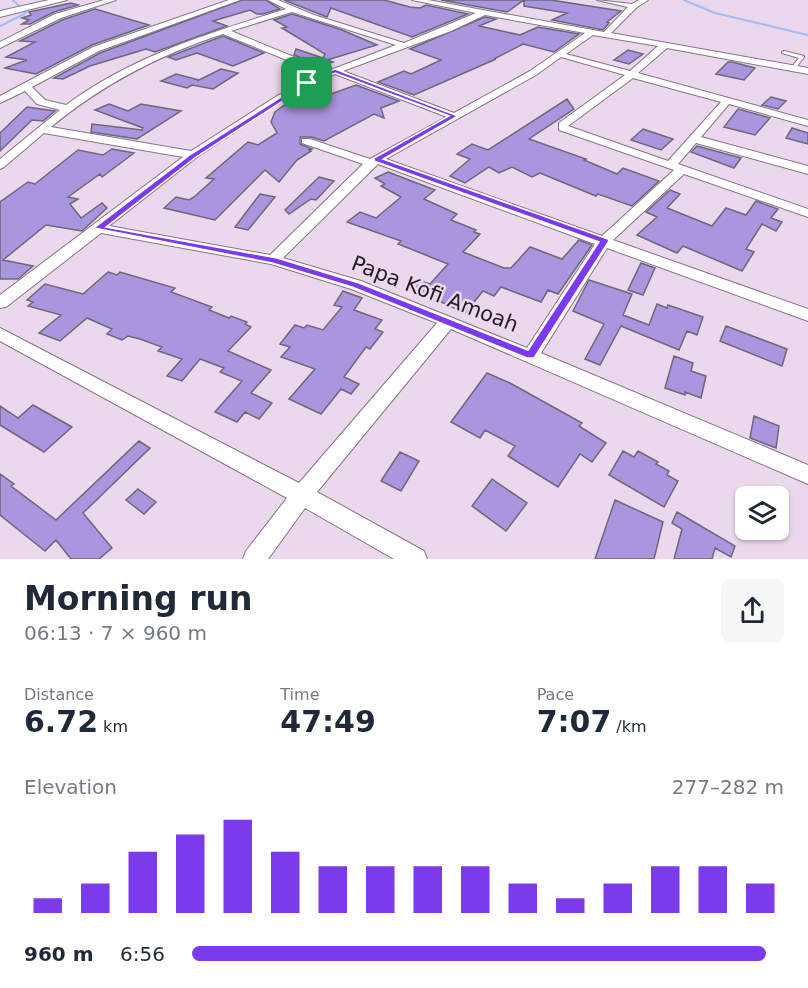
<!DOCTYPE html>
<meta charset="utf-8">
<style>
:root{--surface:#fff;--page:#f6f6f7;--text:#1f2937;--muted:#747a83;--accent:#7c3aed}
body{margin:0;font-family:"DejaVu Sans",sans-serif;background:var(--page);color:var(--text);height:100vh;display:flex;flex-direction:column;font-size:22px;white-space:nowrap}
*{box-sizing:border-box;margin:0}
p{font-size:20px;color:var(--muted)}
.icon{flex:none;width:33px;height:33px;fill:none;stroke:currentColor;stroke-width:2;stroke-linecap:round;stroke-linejoin:round}
.map{position:relative;height:559px;overflow:hidden}
.drawer{display:flex;flex-direction:column;background:var(--surface);flex:1}
.drawer>*{flex:none}
.buttons{position:absolute;left:735px;top:486px;display:grid;gap:12px}
.buttons a{display:grid;place-items:center;width:54px;height:54px;border-radius:9px;background:var(--surface);box-shadow:0 2px 4px #0004;font-size:30px}
.pin{position:absolute;display:grid;place-items:center;width:51px;height:51px;color:#fff;margin:-26px;border-radius:12px;box-shadow:0 3px 9px #0006}
.round{display:grid;place-items:center;flex:none;width:63px;height:63px;border-radius:9px;background:var(--page)}
.summary{display:flex;align-items:center;justify-content:space-between;height:102px;padding:0 24px}
h1{font-size:33px;font-weight:800;line-height:45px}
.metrics{display:grid;grid-template-columns:repeat(3,1fr);gap:9px;height:102px;padding:6px 24px}
.metrics div{display:grid;align-content:center}
.metrics b{font-size:30px;font-weight:800}
.metrics small{font-size:16px;font-weight:400}
.metrics p{font-size:16px}
.chart{height:168px;padding:12px 24px}
.chart p{display:flex;justify-content:space-between}
.chart svg{width:100%;height:108px;margin-top:6px;stroke:var(--accent);stroke-width:6}
ul{padding:0 24px;list-style:none;font-size:20px}
li{display:grid;grid-template-columns:96px 72px 1fr;align-items:center;height:45px}
li i{height:15px;border-radius:8px;background:var(--accent)}
.map>svg:first-child{display:block}
.lines{fill:none;stroke-linecap:round;stroke-linejoin:round}
.stream{stroke:#a5bbf5;stroke-width:2}
.building{fill:#aa95df;stroke:#6c677c;stroke-width:1.5}
.lane-casing{stroke:#857486;stroke-width:2}
.street-casing{stroke:#857486;stroke-width:2}
.secondary-casing{stroke:#857486;stroke-width:2}
.lane{fill:#fff;fill-rule:evenodd}
.street{fill:#fff;fill-rule:evenodd}
.secondary{fill:#fff;fill-rule:evenodd}
.route{fill:#7c3aed;stroke:#fff;stroke-width:1.5;fill-rule:evenodd}
.labels{text-anchor:middle;stroke-width:5;stroke-linejoin:round;paint-order:stroke}
.street-label{font-size:21px;fill:#231c24;stroke:#ebd8ec}
</style>
<div class="map">
<svg width="808" height="559" viewBox="0 0 808 559">
<rect width="100%" height="100%" fill="#ebd8ec"/>
<g class="lines">
<path class="stream" d="M684,0L715,13L808,35
M0,26L26,13L13,0"/>
</g>
<path class="building" d="M242,0H266L280,9L263,14H257L250,10L213,21L227,26L155,52L146,49L90,66L63,79L54,78L100,53Z
M284,0H384L410,7L420,8L426,5L468,14L412,37L331,8L327,17Z
M441,0H551L621,11L607,22L609,23L603,30L552,20L567,13L524,6V0L507,12Z
M71,3L78,5L54,12L30,24H22L29,20L22,18L31,15L29,12Z
M95,9L149,25L92,45L36,74L5,68L27,60L6,57L35,42L20,41L62,20Z
M292,14L342,30L377,45L327,60L333,62L322,66L294,55L296,49L323,58L325,54L282,28L287,27L274,20Z
M485,17L496,19L479,26L520,35L538,27L579,34L554,52L523,44L494,59H496L414,95L378,82L404,71L411,74L441,60L410,49Z
M223,36L264,53L233,66L197,53L176,60L168,57Z
M628,50L643,54L629,64L614,60Z
M728,62H732L755,68L744,80L716,74Z
M221,69L238,73L213,89L192,85L187,88L161,81L176,74L199,80L197,81Z
M356,85L399,101L381,108L384,118L374,114L324,141L311,137H300V144L312,149L309,150L311,151L297,160L279,182L265,170L215,220L164,208L176,197L189,200L194,197L214,179L206,178L248,142L258,145L277,133L271,122L275,112L283,106L291,101L298,103L323,91L331,94Z
M771,97L786,101L778,109L762,105Z
M567,99L574,109L529,139L586,159L584,160L617,174L623,168L659,181L632,206L598,194L596,196L540,173L532,177L512,167L499,173L489,167L465,183L450,176L470,159L457,154L472,144L488,150Z
M109,104L128,111L141,104L181,111L137,139L91,132L92,124L142,130L143,128L95,110Z
M27,107L55,111L43,121L32,120L0,151V133Z
M738,109L770,118L755,135L724,127Z
M792,128L808,133V144L786,138Z
M643,129L673,139L661,150L631,140Z
M697,146L741,158L734,168L691,152Z
M112,149L134,153L102,177L100,174L68,197L78,199L70,204L81,218L102,203L107,208L82,231L46,225L3,260L33,266L18,279H0V202L28,182L35,184L78,150L103,155Z
M388,172L435,190L424,199L457,214L451,220L476,230L474,232L480,234L463,252L504,268H511L530,247L562,259L579,240L592,245L558,294L548,290L541,302L501,287L494,296L483,291L465,313L409,287L418,280L430,284L448,264L398,244L401,241L347,222L360,212L376,218L401,197L381,186L385,184L375,178Z
M319,177L334,181L316,200L311,199L289,214L285,210Z
M670,190L680,194L667,208L712,226L726,208L746,215L756,201L778,209L771,218L782,222L776,231L762,224L746,249L754,252L742,271L683,246L677,253L637,235L657,217L646,212Z
M260,194L275,197L248,230L235,227Z
M641,263L655,268L643,295L628,290Z
M108,272L117,275L120,272L175,288L171,292L212,307L209,310L229,318L231,316L247,322L245,324L251,327L228,351L271,370L251,393L272,403L259,419L245,412L237,422L215,412L242,381L220,372L224,368L200,359L182,381L167,376L182,359L158,351L162,347L140,339L128,336L122,340L107,334L112,329L87,318L60,341L39,333L61,315L28,306L33,302L27,300L45,284L83,294Z
M589,280L632,294L623,315L649,325L657,304L667,308L668,305L703,317L697,335L687,331L679,350L621,326L600,365L585,359L604,324L573,311Z
M343,291L362,298L354,310L382,320L375,329L383,332L370,349L366,347L344,377L359,384L351,394L341,389L321,414L289,399L315,369L281,357L290,347L280,344L295,325L304,328L307,325L323,330L342,307L334,305Z
M726,326L787,349L782,366L720,341Z
M674,356L693,363L691,371L706,376L701,398L685,392V395L665,388Z
M487,373L510,383L582,423L579,426L606,443L592,462L580,454L558,487L508,456L515,446L485,430L480,438L451,422Z
M33,405L72,427L44,452L0,425V406L18,418Z
M754,416L779,426L776,448L750,438Z
M139,441L150,448L83,513L112,548L99,559H71L56,540L45,551L0,515V474L14,484L11,486L56,520Z
M623,451L634,457L638,451L658,462L656,464L669,471L667,475L678,481L664,507L609,475Z
M400,452L419,461L401,491L381,481Z
M492,479L527,503L506,531L472,506Z
M138,489L156,502L144,514L126,500Z
M615,500L663,522L654,559H595Z
M677,512L735,546L731,557L715,548L712,559H674L682,529L672,523Z"/>
<g class="lines">
<g class="lane-casing">
<path id="lane" d="M784,51L804,56V57L795,69H791V68L799,58L782,53V52Z"/>
</g>
<g class="street-casing">
<path id="street" d="M104,0H116L61,18L0,48V42L55,14Z
M229,0H240L99,51L32,87L45,100L66,105C134,55 207,34 286,9L268,0H278L314,15L404,43L476,13L412,0H428L604,32L628,7L597,0L632,4L639,0H648L636,8L611,33L808,68V74L667,48L638,73L808,120V126L729,104L701,137L808,166V174L696,143L678,164L808,209V217L684,174L613,240L808,309V321L607,248L541,353L808,465V484L451,329L317,492L424,551L427,559H394L305,508L268,559H243L246,551L287,498L0,341V328L299,483L437,323L351,289L271,264L101,233L6,307L0,308V295L183,157L44,133L4,167L0,169V159L60,110L37,104L25,91L0,103V96L93,47ZM292,12L396,45L328,71L231,31ZM485,15L585,33L530,71L454,113L343,71L451,31ZM223,34L321,74L277,96L191,151L51,127C103,84 159,55 223,34ZM593,35L658,46L630,71L566,54ZM561,57L625,75L559,123V130L674,170L602,236L386,159L536,75ZM335,74L447,117L370,159L310,139H302V143L363,164L270,255L109,226L197,157L283,100ZM633,78L721,102L668,161L568,126ZM378,164L595,244L527,348L361,281L283,258Z"/>
</g>
<g class="secondary-casing">
<path id="secondary" d="M49,0H67L0,17V11Z"/>
</g>
<use href="#lane" class="lane"/>
<use href="#street" class="street"/>
<use href="#secondary" class="secondary"/>
</g>
<path class="route" d="M335,69L458,116L383,159L608,239L609,241L534,358H527L352,287L272,263L94,228L191,154L305,82ZM335,73L449,116L374,158V161L599,242L528,350L359,283L277,258L106,227L196,157L309,84Z"/>
<g class="labels">
<g class="street-label">
<text transform="translate(435 294) rotate(21)" y="7">Papa Kofi Amoah</text>
</g>
</g>
</svg>
<div class="buttons">
<a><svg class="icon" aria-label="layers" viewBox="0 0 24 24"><path d="M12 4l9 5-9 5-9-5zM3 14l9 5 9-5"/></svg></a>
</div>
<div class="pin" style="left:307px;top:83px;background:#1e9e55"><svg class="icon" aria-label="arrive" viewBox="0 0 24 24"><path d="M6 21V4h12l-3 4 3 4H6"/></svg></div>
</div>
<section class="drawer">
<div class="summary"><div><h1>Morning run</h1><p>06:13 · 7 × 960 m</p></div><a class="round"><svg class="icon" aria-label="share" viewBox="0 0 24 24"><path d="M12 15V3M7 8l5-5 5 5M5 13v7h14v-7"/></svg></a></div>
<div class="metrics">
<div><p>Distance</p><b>6.72<small> km</small></b></div>
<div><p>Time</p><b>47:49</b></div>
<div><p>Pace</p><b>7:07<small> /km</small></b></div>
</div>
<div class="chart"><p><span>Elevation</span>277–282 m</p>
<svg viewBox="0 0 160 44" preserveAspectRatio="none"><path d="M5 44V38M15 44V32M25 44V19M35 44V12M45 44V6M55 44V19M65 44V25M75 44V25M85 44V25M95 44V25M105 44V32M115 44V38M125 44V32M135 44V25M145 44V25M155 44V32"/></svg>
</div>
<ul>
<li><b>960 m</b>6:56<i style="width:97%"></i></li>
</ul>
</section>
